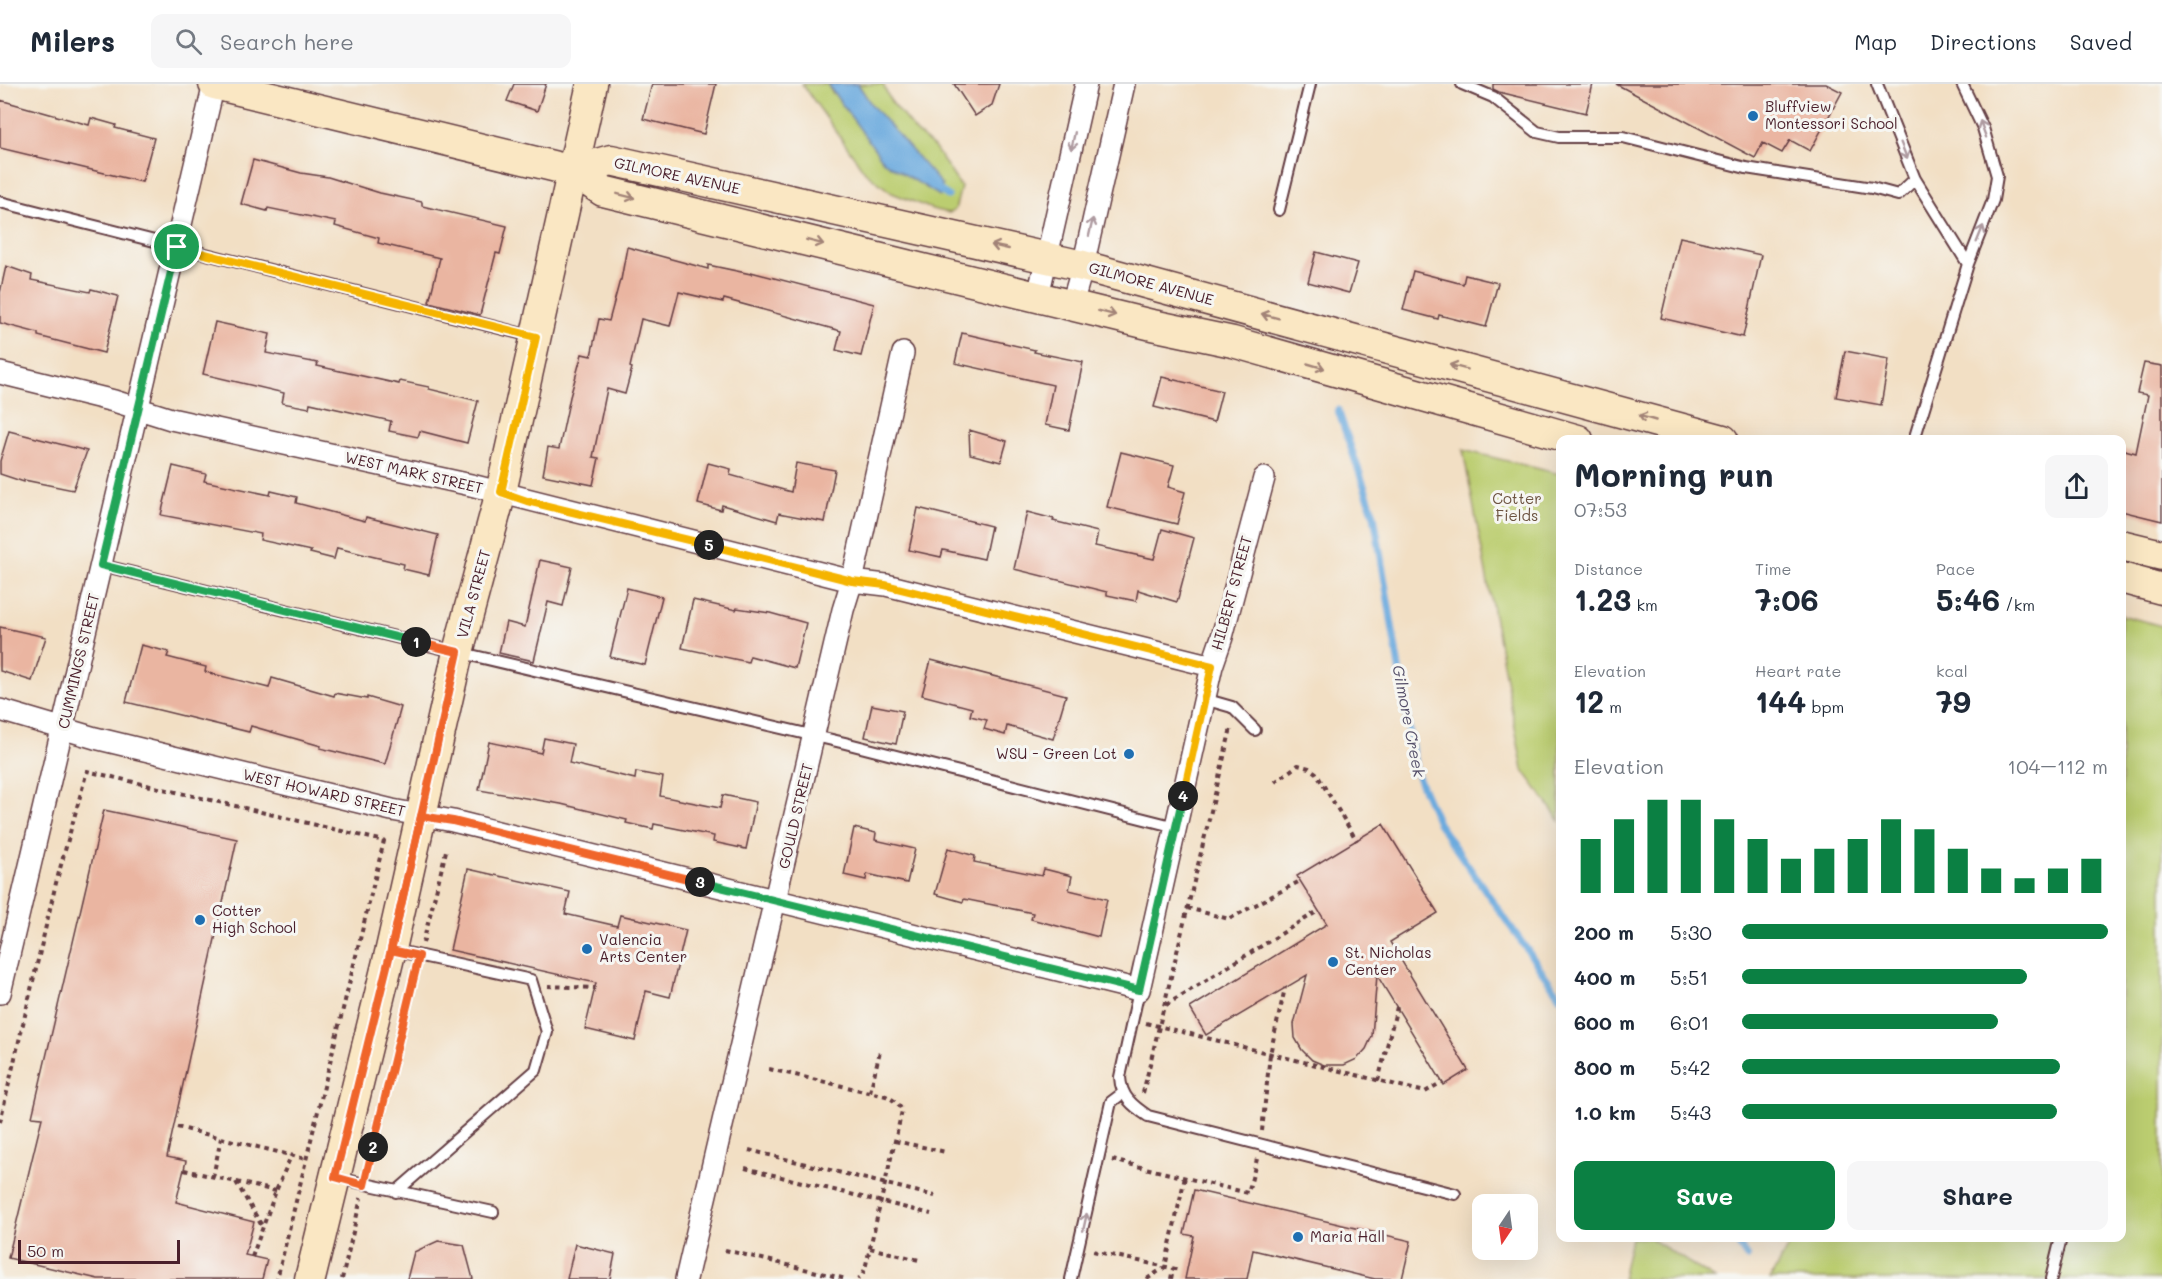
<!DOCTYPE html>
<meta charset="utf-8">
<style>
:root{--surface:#fff;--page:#f6f6f7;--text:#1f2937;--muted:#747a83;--line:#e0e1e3;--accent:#0b8043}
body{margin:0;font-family:Mali,sans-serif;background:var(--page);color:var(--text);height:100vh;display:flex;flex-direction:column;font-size:22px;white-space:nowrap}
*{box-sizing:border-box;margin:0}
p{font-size:20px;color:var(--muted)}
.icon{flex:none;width:33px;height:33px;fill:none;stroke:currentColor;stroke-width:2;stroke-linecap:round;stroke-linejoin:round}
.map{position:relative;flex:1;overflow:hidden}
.panel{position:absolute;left:1556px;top:351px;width:570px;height:807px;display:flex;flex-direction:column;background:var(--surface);border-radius:12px;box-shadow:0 6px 24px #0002}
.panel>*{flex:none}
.needle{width:39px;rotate:193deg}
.buttons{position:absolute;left:1472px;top:1110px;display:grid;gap:12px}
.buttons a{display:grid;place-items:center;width:66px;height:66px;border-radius:12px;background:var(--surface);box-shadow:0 6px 24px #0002;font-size:30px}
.scale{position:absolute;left:18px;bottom:15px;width:162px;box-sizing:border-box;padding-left:6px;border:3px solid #4a1f2b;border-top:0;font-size:16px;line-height:21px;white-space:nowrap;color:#4a1f2b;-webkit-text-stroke:4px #f6f6f2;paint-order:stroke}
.pin{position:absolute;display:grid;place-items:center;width:51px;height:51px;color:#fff;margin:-26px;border:3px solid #fff;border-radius:50%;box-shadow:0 2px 6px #0007}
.km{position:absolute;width:30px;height:30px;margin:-15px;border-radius:50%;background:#222;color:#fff;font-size:16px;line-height:30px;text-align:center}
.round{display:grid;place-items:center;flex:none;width:63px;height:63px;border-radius:12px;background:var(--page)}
.summary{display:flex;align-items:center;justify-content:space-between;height:102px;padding:0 18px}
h1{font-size:33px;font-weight:700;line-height:45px}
.metrics{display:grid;grid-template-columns:repeat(3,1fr);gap:9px;height:102px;padding:6px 18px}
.metrics div{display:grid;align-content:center}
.metrics b{font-size:30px;font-weight:700}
.metrics small{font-size:16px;font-weight:400}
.metrics p{font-size:16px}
.chart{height:168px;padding:12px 18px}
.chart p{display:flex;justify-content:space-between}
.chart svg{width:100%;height:108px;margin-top:6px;stroke:var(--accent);stroke-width:6}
.action{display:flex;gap:12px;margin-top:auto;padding:12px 18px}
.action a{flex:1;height:69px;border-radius:12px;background:var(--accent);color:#fff;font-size:24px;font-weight:700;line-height:69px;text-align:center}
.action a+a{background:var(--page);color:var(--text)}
ul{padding:0 18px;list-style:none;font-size:20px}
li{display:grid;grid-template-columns:96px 72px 1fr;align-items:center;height:45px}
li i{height:15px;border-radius:8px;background:var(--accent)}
header{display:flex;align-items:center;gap:36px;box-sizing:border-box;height:84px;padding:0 30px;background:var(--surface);border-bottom:2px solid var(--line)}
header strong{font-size:28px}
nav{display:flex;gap:33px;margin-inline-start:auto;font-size:21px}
.search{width:420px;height:54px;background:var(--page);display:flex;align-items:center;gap:15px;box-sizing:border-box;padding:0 21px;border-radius:12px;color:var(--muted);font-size:22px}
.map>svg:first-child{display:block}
.green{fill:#bbcd70;stroke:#82764e;stroke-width:1.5}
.water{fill:#6caade;stroke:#5b6484;stroke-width:1.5}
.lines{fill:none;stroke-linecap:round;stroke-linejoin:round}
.stream{stroke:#6caade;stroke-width:7}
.building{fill:#eab5a1}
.lane-casing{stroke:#633c42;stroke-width:14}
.street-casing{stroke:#633c42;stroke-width:24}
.secondary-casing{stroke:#633c42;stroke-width:33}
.path{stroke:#633c42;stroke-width:4;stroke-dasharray:4.5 4.5;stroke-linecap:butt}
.lane{stroke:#fff;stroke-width:10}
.street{stroke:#fff;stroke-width:21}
.secondary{stroke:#fae7c3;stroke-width:30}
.oneway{stroke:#ae9aa0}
.oneway2{stroke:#a28377}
.split-1-casing{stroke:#fff;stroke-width:12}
.split-2-casing{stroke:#fff;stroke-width:12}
.split-3-casing{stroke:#fff;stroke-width:12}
.split-4-casing{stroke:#fff;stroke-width:12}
.split-5-casing{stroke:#fff;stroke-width:12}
.split-6-casing{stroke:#fff;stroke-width:12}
.split-1{stroke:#22a559;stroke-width:8}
.split-2{stroke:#f0652b;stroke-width:8}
.split-3{stroke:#f0652b;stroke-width:8}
.split-4{stroke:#22a559;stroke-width:8}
.split-5{stroke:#f5b400;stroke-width:8}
.split-6{stroke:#f5b400;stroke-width:8}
.poi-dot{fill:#1f6fb2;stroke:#f6f6f2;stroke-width:2}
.labels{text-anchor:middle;stroke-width:6;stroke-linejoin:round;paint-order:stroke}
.poi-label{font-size:15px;fill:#4a1f2b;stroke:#f6f6f2;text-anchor:start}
.street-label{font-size:15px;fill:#4a1f2b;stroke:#f6f6f2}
.park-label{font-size:15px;fill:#6c5340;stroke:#f6f6f2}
.water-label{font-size:16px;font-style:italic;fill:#56506a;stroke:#f6f6f2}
</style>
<header>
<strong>Milers</strong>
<div class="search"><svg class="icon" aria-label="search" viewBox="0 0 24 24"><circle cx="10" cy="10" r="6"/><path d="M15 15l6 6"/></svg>Search here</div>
<nav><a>Map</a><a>Directions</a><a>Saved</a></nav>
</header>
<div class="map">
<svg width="2162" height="1195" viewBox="0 0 2162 1195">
<rect width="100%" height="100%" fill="#f6f6f2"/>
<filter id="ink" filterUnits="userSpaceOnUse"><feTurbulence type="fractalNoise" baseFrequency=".0167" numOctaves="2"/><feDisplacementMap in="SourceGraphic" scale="12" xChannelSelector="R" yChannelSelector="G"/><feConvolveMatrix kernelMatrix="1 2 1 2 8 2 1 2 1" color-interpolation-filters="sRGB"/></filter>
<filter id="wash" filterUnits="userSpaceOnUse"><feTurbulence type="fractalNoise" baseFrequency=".008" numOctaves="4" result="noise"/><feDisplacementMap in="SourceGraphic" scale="24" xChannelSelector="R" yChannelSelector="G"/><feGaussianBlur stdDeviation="1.35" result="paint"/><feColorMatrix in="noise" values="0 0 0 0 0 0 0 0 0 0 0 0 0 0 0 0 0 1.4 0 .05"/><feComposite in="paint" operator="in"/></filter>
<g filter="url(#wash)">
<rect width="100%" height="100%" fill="#f2dfc4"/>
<path class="green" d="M802,0H827L833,10L871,20L858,0H883L890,16L916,48L934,63L961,103L955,126L949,129L932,125L892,109L865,88Z
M1463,366L1560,390V737L1523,686Z
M2121,531L2162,542V1195H1770L1793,1154H2121Z
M1631,1154H1650L1715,1195H1622Z"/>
<path class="water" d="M827,0H858L871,20L942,101L940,112L884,78Z"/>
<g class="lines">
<path class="stream" d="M935,103L948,112
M1338,326L1374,431L1416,688L1438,739L1560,913
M1734,1154L1747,1173"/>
</g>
<g id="blocks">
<path class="building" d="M514,0H546L537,27L507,17Z
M652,0H716L704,50L643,35Z
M954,0H999L992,21L975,32Z
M1493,0H1593L1586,29L1499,8L1493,5Z
M1616,0H1826L1842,8L1810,67L1790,56L1782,69L1763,59L1755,74Z
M0,16L89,41L91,34L116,41L115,44L154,54L142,98L0,64Z
M253,76L301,89L328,93L380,109L422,118V122L507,142L500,170L496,169L480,231L429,218L440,174L378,159L379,154L335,142L336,138L268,124L267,127L241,120Z
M1680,153L1761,171L1743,253L1661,234Z
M627,163L708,185V181L751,190V188L874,220L861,272L836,266L841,247L724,215L723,218L679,208L670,242L641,235L630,283L632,284L625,310L607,305L593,373L599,374L593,401L543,391L548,363L559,365L570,313L582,270L591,272L599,235L609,237L620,196H621Z
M1316,168L1358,179L1349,209L1308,198Z
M6,182L32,191L31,196L90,208L91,205L118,212L104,269L38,252V249L0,239V209Z
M1413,187L1463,200L1465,191L1498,199L1486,243L1439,231L1438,235L1403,226Z
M215,238L270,250L266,269L318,279L317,282L399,300L400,297L429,303V305L478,317L467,359L420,347L418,353L389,347L391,337L310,319L309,324L282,319L284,309L203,290Z
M962,249L1035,266L1034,268L1083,278L1069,346L1045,341L1053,301L955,279Z
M1845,267L1889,275L1881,321L1836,313Z
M2144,279L2162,282V437L2121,427V365L2136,369L2148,311L2137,309Z
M1162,293L1222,307L1214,338L1154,323Z
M969,346L1007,357L1001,378L970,370Z
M9,347L87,367L73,406L24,396V398L0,390V377Z
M1121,368L1174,381L1168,403L1185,408L1177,440L1107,423Z
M708,379L731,385L730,391L791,408L796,379L835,386L825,438L779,429L777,437L722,421L721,426L698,420Z
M173,382L206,390L204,397L270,411L271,407L297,413L296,419L365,437L366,433L438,451L429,491L403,485L404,480L337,464L334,475L310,469L311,467L260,456L261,450L161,431Z
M918,424L991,442L984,475L943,466L941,473L909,466Z
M1027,428L1054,435L1053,437L1098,448L1095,462L1154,475L1162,445L1194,454L1177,518L1138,506L1136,517L1107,511V508L1014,485Z
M540,476L572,483L563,522L548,518L534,577L499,569L506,538L525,543Z
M627,504L662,513L645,581L610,573Z
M693,516L736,526L737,524L770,529L806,539L795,584L750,572L748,578L682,564Z
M0,543L46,553L32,597L0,587Z
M141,561L169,568L167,573L206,583L205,588L269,604L272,594L334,612L335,609L367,615V613L401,623L385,680L320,664L321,662L251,642L249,648L126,618Z
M931,576L1066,611L1053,655L1007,642L1005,651L984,645L987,636L970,632L972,624L922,611Z
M872,621L903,627L896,660L865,653Z
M544,654L573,660L569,679L635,695L636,688L663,693L660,712L720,724L723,711L756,718L746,765L713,758L714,752L654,740L653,745L626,739L627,736L561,720L479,706L489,658L541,669Z
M104,726L237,755L167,1073L186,1077L176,1118L254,1138L245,1171L267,1176L262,1195H98L8,1174L42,1034L32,1033Z
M1383,740L1438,829L1390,858L1468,986L1444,1001L1377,891L1372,952L1366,965L1357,975L1344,981H1324L1312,976L1302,966L1295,954L1294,940L1307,891L1206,951L1190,924L1327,840L1297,792Z
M854,744L876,749L875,756L915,765L907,799L867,790L866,796L844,791Z
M948,764L975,772L974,778L1042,792L1044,785L1072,792L1069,806L1107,815L1099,853L1031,835L1033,829L964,815L963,818L935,810Z
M468,785L570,808L565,830L617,842L620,831L686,846L670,913L646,907L635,957L585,945L596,899L450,866Z
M1194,1106L1411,1157L1402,1195H1375L1253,1166L1247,1195H1185L1194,1152L1184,1150Z
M438,1157L464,1161L473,1195H407L414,1168Z
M575,1160L615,1170L610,1195H567Z"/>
</g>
</g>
<g filter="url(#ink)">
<use href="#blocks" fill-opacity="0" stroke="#633c42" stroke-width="1.5"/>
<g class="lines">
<g class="lane-casing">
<path id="lane" d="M1462,0L1493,13L1537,48L1559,53H1623L1746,84L1872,104L1898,111L1915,95
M1877,0L1915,95L1968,180L1993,116L1997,92L1983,44L1962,0
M0,118L535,253
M1279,126L1310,0
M1914,356L1968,180
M101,481L432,562L845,659L1176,743
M1204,615L1232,623L1255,646
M394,866L531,896L547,948L536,986L396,1108
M1139,906L1120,993C1121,1013 1133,1022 1148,1032L1455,1110
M338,1094L493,1128
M1071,1195L1111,1018L1123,1009
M2051,1195L2060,1158"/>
</g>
<g class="street-casing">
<path id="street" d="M1038,212L1086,0
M1072,220L1083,182L1124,0
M0,289L114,317L171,335L471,401L852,497L886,501L1212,582
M0,626L95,654L392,726L453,737L1139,906L1212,582L1222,553L1264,394
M0,909L214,0
M686,1195L843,526L852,497L903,269"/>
</g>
<g class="secondary-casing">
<path id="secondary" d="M214,0L573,87L603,107L1152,241L1233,258L1578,356
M573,87L611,76L1083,182L1723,356
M2121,461L2162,471
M2121,494L2162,505
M310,1195L391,865L458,568L501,408L592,0"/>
</g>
<path class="path" d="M1275,698L1298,681L1309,684L1316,689L1357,757
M1187,824L1229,835L1300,797
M423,859L446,767
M548,902L595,904
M1166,921L1318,827
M1146,939L1425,1008L1442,998
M769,985L886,1012C893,1016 899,1019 902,1027L865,1185L861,1193L858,1195
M1378,997L1397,923
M870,1008L880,967
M1143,1009L1231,644
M0,1038L56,799L87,687L384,757L277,1195
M177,1043L306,1075
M1262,1047L1270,970L1285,904
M895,1057L946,1068
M749,1066L935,1112
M1112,1076L1248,1109L1257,1075
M745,1084L931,1130
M184,1086L276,1107
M368,1086L416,886
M213,1093L221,1054
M236,1098L262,1142
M870,1164L919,1176
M725,1166L846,1195
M1093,1167L1180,1186
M252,1173L276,1107L291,1072
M342,1195L361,1114
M1147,1195L1165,1183L1185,1093
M1171,1195L1173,1184"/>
<use href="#lane" class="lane"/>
<use href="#street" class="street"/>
<use href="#secondary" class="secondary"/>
</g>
<defs><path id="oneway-shaft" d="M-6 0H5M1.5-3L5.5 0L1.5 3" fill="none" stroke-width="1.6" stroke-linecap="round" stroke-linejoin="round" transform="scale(1.5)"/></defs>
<g class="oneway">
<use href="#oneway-shaft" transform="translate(1983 45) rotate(-110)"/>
<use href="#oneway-shaft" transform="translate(1073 57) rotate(102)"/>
<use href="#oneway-shaft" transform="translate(1904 67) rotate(68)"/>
<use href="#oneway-shaft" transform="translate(1091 143) rotate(-77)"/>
<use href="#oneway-shaft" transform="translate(1980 150) rotate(-68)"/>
<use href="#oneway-shaft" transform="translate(1085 1138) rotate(-78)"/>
</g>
<g class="oneway2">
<use href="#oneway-shaft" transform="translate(626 112) rotate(14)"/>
<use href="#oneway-shaft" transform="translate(815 158) rotate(14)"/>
<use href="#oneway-shaft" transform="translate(1000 163) rotate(-167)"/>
<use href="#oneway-shaft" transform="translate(1107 229) rotate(14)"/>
<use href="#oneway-shaft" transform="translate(1270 232) rotate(-165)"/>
<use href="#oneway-shaft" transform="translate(1316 282) rotate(16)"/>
<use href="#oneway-shaft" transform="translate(1458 283) rotate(-165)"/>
<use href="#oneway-shaft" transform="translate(1647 334) rotate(-164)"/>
</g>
</g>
<g class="lines" filter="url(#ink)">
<g class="split-1-casing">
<path id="split-1" d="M177,163L101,481L416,558"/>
</g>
<g class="split-2-casing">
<path id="split-2" d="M373,1063L364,1101L335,1093L391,866L458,568L416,558"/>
</g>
<g class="split-3-casing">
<path id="split-3" d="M373,1063L419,872L391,866L421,732L453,737L700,798"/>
</g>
<g class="split-4-casing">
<path id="split-4" d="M700,798L1139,906L1183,712"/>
</g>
<g class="split-5-casing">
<path id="split-5" d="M709,461L852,497L885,501L1212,582L1183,712"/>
</g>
<g class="split-6-casing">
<path id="split-6" d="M177,163L536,253L501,408L527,417L709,461"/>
</g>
<use href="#split-1" class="split-1"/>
<use href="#split-2" class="split-2"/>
<use href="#split-3" class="split-3"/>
<use href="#split-4" class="split-4"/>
<use href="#split-5" class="split-5"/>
<use href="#split-6" class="split-6"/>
</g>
<g class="poi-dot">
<circle cx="1753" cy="32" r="6"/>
<circle cx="1129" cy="670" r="6"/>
<circle cx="200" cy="836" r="6"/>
<circle cx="587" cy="865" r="6"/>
<circle cx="1333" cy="878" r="6"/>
<circle cx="1298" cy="1153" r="6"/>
</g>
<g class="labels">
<g class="poi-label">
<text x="1765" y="28">Bluffview<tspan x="1765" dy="17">Montessori School</tspan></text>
<text x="1117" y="675" text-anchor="end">WSU - Green Lot</text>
<text x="212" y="832">Cotter<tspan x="212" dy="17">High School</tspan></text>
<text x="599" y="861">Valencia<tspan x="599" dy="17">Arts Center</tspan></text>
<text x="1345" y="874">St. Nicholas<tspan x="1345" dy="17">Center</tspan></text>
<text x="1310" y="1158">Maria Hall</text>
</g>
<g class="street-label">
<text transform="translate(677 92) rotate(12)" y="5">GILMORE AVENUE</text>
<text transform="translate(1151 200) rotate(15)" y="5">GILMORE AVENUE</text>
<text transform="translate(414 389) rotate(13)" y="5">WEST MARK STREET</text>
<text transform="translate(1232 509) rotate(-75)" y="5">HILBERT STREET</text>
<text transform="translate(474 510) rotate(-75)" y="5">VILA STREET</text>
<text transform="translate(79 577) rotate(-77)" y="5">CUMMINGS STREET</text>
<text transform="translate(324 709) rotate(13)" y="5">WEST HOWARD STREET</text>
<text transform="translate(796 732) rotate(-77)" y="5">GOULD STREET</text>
</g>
<g class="park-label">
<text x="1517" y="420">Cotter<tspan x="1517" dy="17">Fields</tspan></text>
</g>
<g class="water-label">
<text transform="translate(1409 637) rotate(79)" y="6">Gilmore Creek</text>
</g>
</g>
</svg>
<div class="buttons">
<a><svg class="needle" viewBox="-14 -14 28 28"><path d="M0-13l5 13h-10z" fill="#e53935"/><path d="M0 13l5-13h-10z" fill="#747a83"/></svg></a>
</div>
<div class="scale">50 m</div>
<div class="pin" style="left:177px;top:163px;background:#1e9e55"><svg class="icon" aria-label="arrive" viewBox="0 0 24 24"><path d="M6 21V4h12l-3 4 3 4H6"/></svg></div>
<b class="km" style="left:416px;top:558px">1</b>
<b class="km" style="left:373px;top:1063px">2</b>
<b class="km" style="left:700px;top:798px">3</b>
<b class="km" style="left:1183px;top:712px">4</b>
<b class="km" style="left:709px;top:461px">5</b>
<section class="panel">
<div class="summary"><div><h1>Morning run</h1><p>07:53</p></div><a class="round"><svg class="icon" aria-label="share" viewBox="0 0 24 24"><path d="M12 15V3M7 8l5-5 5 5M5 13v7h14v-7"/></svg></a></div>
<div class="metrics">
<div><p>Distance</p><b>1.23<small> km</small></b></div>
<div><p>Time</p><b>7:06</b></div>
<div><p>Pace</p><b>5:46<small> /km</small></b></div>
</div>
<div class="metrics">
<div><p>Elevation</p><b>12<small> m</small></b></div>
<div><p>Heart rate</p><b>144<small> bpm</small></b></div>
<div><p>kcal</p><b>79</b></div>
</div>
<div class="chart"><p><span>Elevation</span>104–112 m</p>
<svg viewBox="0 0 160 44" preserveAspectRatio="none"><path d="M5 44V22M15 44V14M25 44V6M35 44V6M45 44V14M55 44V22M65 44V30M75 44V26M85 44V22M95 44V14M105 44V18M115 44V26M125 44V34M135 44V38M145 44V34M155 44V30"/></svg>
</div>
<ul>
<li><b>200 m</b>5:30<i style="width:100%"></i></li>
<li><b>400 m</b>5:51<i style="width:78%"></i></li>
<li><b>600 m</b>6:01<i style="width:70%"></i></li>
<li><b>800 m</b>5:42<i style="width:87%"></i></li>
<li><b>1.0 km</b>5:43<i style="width:86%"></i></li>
</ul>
<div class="action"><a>Save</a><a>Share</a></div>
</section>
</div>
